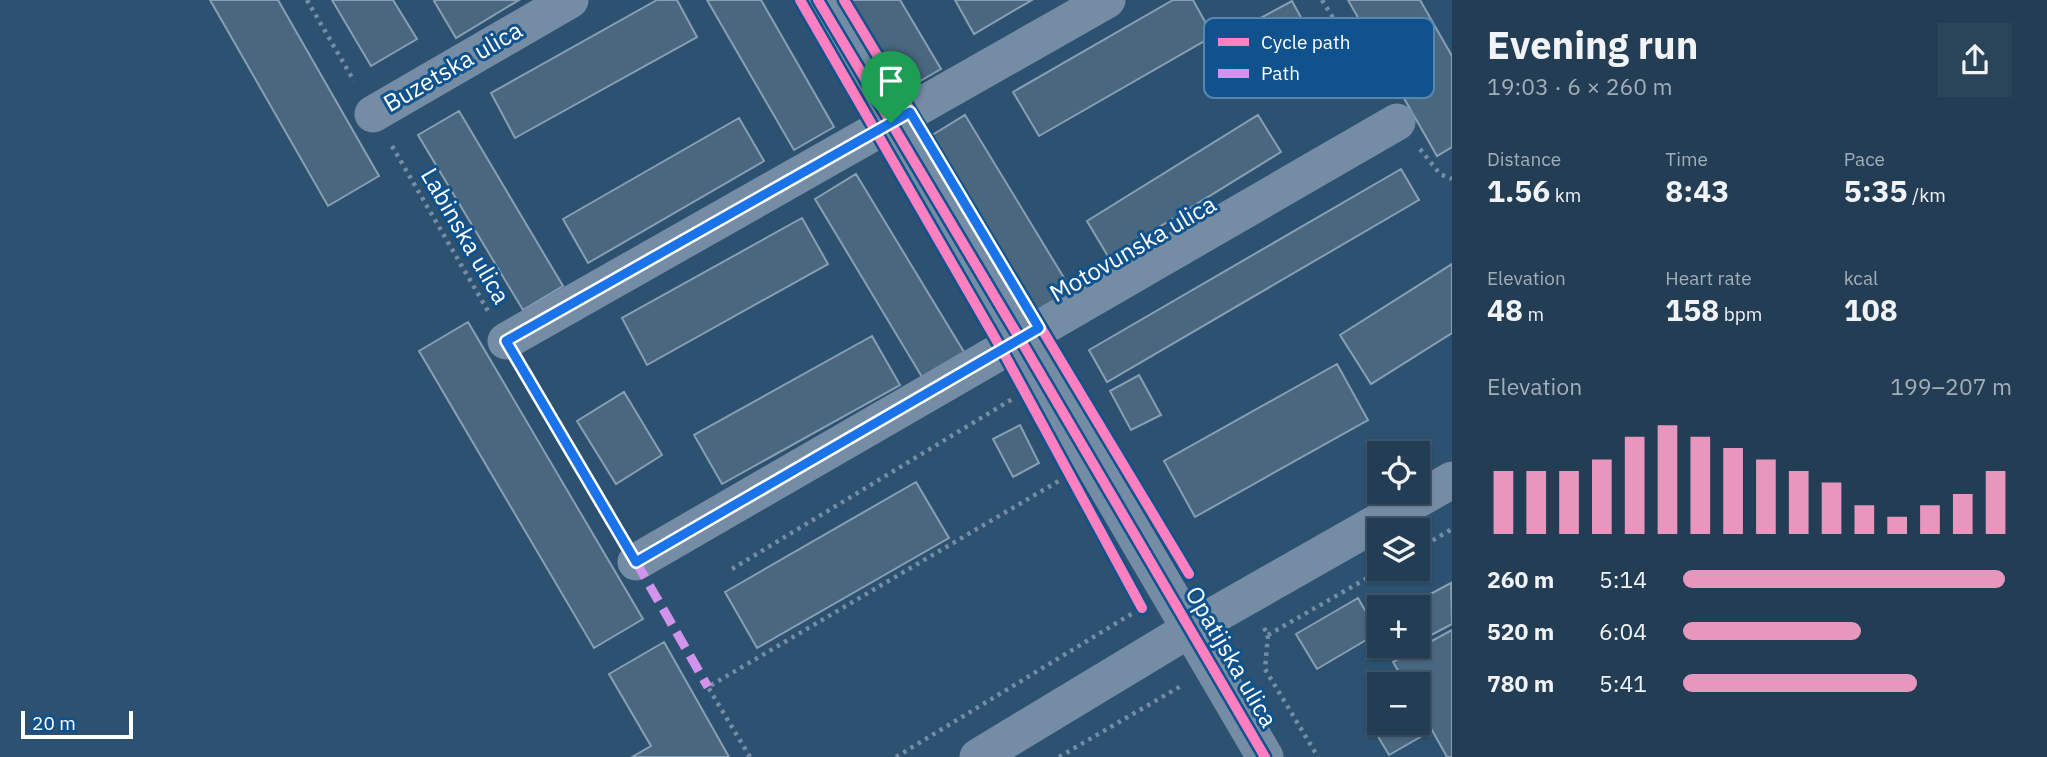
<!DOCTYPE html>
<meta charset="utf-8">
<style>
:root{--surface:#223d54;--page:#2a445a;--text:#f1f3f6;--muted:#a2aeb8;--line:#3f566b;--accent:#e797bd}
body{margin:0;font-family:"IBM Plex Sans",sans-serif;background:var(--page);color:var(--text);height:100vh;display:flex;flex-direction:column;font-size:26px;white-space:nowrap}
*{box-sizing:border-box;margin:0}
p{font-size:23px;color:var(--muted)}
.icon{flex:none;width:38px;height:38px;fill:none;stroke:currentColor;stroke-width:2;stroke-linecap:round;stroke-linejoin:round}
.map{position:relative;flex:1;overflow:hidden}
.drawer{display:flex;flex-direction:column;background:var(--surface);width:595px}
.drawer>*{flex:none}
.controls{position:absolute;left:1367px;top:441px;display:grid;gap:14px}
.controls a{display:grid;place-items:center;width:63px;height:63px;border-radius:0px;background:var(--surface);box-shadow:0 2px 5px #0004,0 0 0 2px var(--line);font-size:35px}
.scale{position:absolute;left:21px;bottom:18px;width:112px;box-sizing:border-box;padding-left:7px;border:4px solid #fff;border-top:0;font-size:19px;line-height:24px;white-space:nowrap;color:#fff;-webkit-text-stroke:5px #10528d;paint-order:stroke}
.pin{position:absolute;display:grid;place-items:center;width:60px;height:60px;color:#fff;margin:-72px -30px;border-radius:50% 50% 50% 0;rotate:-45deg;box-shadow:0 0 7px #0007}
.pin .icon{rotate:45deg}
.round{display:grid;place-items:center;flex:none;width:74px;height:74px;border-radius:0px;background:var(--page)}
.summary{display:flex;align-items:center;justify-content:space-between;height:119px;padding:0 35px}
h1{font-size:38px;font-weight:700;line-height:52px}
.figures{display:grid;grid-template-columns:repeat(3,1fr);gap:10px;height:119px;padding:7px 35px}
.figures div{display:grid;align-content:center}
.figures b{font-size:30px;font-weight:700}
.figures small{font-size:19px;font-weight:400}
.figures p{font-size:19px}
.chart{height:196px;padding:14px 35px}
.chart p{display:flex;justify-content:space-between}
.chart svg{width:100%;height:126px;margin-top:7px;stroke:var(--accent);stroke-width:6}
ul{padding:0 35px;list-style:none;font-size:23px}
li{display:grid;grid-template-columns:112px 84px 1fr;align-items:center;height:52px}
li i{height:18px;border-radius:9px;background:var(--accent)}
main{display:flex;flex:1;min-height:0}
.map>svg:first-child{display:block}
.building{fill:#4a6780;stroke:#889fb3;stroke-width:2}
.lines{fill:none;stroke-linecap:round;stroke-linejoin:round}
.path{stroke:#748da5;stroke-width:4.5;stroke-dasharray:3.5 5;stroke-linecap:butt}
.minor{stroke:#748da5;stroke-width:37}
.quiet{stroke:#d193ec;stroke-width:9;stroke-dasharray:18 9;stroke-linecap:butt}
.cycleway-casing{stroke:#10528d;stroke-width:15}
.cycleway{stroke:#ff80c0;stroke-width:10}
.route-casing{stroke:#fff;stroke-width:14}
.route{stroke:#1a73e8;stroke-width:9}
.labels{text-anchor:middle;stroke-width:6;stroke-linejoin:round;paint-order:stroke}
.street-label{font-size:24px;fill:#fff;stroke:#10528d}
.key{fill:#10528d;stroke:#5886af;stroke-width:2}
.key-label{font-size:19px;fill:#fff}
</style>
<main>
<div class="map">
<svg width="1452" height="757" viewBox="0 0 1452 757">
<rect width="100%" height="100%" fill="#2d5170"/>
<path class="building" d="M210,0H278L379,176L328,206Z
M332,0H393L417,39L371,66Z
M436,0H519L456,38L434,1Z
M657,0H677L697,37L515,138L491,93Z
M707,0H761L834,127L794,150Z
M850,0H900L941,69L903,91Z
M955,0H1032L974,34Z
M1173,0H1193L1213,36L1039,136L1013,92Z
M1348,0H1420L1452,56V147L1437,156Z
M1292,1L1327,65L1275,93L1240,29Z
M459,111L563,286L523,310L418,135Z
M965,115L1072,291L1036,313L929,137Z
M1258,115L1281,152L1109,258L1087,221Z
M739,118L764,161L588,263L563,219Z
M1401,169L1419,200L1107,382L1089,350Z
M856,174L964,352L922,377L815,199Z
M802,218L828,264L647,365L622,318Z
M1452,264V333L1371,384L1340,335Z
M468,322L643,619L594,648L419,351Z
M872,336L900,385L722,484L694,435Z
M1337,364L1368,420L1195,517L1164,461Z
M1139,375L1161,415L1131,430L1110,391Z
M624,392L662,455L616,484L577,421Z
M1020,425L1039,463L1013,477L993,439Z
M916,482L949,538L757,648L725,592Z
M1451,583L1452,624L1418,642V607H1406Z
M1358,598L1378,633L1317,669L1296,634Z
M1452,630V757H1447L1418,705V684H1406L1393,662Z
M664,642L729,757H632L651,746L609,674Z
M1379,711V723H1417L1424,735L1389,755L1367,718Z"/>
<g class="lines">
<path class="path" d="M307,0L354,81
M1322,0L1378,91
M392,146L488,311
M1420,149L1440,174L1452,179
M525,373L618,531
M1418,549L1452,529
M732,569L1014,398
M1264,628L1268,635L1265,669L1318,757
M1268,635L1383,569
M750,757L708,687L1062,479
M896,757L1138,610
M1059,757L1181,686"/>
<path class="minor" d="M818,0L1020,339L1265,757
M373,114L570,0
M506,341L1107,0
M636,562L1397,122
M978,757L1190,629L1452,480"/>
<path class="quiet" d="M636,562L708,687"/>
<g class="cycleway-casing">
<path id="cycleway" d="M800,0L1002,350L1142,608
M818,0L1020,339L1265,757
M844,0L1189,574"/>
</g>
<use href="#cycleway" class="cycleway"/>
</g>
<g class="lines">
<g class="route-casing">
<path id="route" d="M910,112L1039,328L636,562L506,341Z"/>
</g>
<use href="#route" class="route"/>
</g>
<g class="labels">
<g class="street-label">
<text transform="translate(453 67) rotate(-30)" y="8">Buzetska ulica</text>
<text transform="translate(465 236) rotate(60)" y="8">Labinska ulica</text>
<text transform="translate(1133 249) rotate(-30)" y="8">Motovunska ulica</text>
<text transform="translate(1231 657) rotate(60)" y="8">Opatijska ulica</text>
</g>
</g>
<rect x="1204" y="18" width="230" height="80" rx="10" class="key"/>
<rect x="1218" y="38" width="31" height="8" fill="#ff80c0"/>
<rect x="1218" y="69" width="31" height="9" fill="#d193ec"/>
<g class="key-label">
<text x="1261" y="49">Cycle path</text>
<text x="1261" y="80">Path</text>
</g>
</svg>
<div class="controls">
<a><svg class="icon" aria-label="locate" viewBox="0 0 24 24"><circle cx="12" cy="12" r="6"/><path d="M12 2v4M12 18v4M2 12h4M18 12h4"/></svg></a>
<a><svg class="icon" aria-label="layers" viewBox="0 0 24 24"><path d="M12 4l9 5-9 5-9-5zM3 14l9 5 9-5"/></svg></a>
<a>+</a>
<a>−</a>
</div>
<div class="scale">20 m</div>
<div class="pin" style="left:891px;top:123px;background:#1e9e55"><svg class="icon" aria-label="arrive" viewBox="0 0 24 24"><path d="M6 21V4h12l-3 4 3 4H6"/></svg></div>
</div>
<section class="drawer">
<div class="summary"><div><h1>Evening run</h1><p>19:03 · 6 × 260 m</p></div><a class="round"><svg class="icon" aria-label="share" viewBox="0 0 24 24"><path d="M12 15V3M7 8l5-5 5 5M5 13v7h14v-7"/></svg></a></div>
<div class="figures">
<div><p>Distance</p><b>1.56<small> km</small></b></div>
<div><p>Time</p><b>8:43</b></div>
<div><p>Pace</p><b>5:35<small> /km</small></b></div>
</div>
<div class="figures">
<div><p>Elevation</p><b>48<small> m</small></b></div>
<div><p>Heart rate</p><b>158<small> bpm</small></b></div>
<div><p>kcal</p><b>108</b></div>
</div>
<div class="chart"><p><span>Elevation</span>199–207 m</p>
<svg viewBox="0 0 160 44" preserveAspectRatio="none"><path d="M5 44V22M15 44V22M25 44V22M35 44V18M45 44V10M55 44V6M65 44V10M75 44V14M85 44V18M95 44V22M105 44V26M115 44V34M125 44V38M135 44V34M145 44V30M155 44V22"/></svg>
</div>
<ul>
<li><b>260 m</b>5:14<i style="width:98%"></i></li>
<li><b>520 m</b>6:04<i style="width:54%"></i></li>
<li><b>780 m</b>5:41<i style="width:71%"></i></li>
</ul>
</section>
</main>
